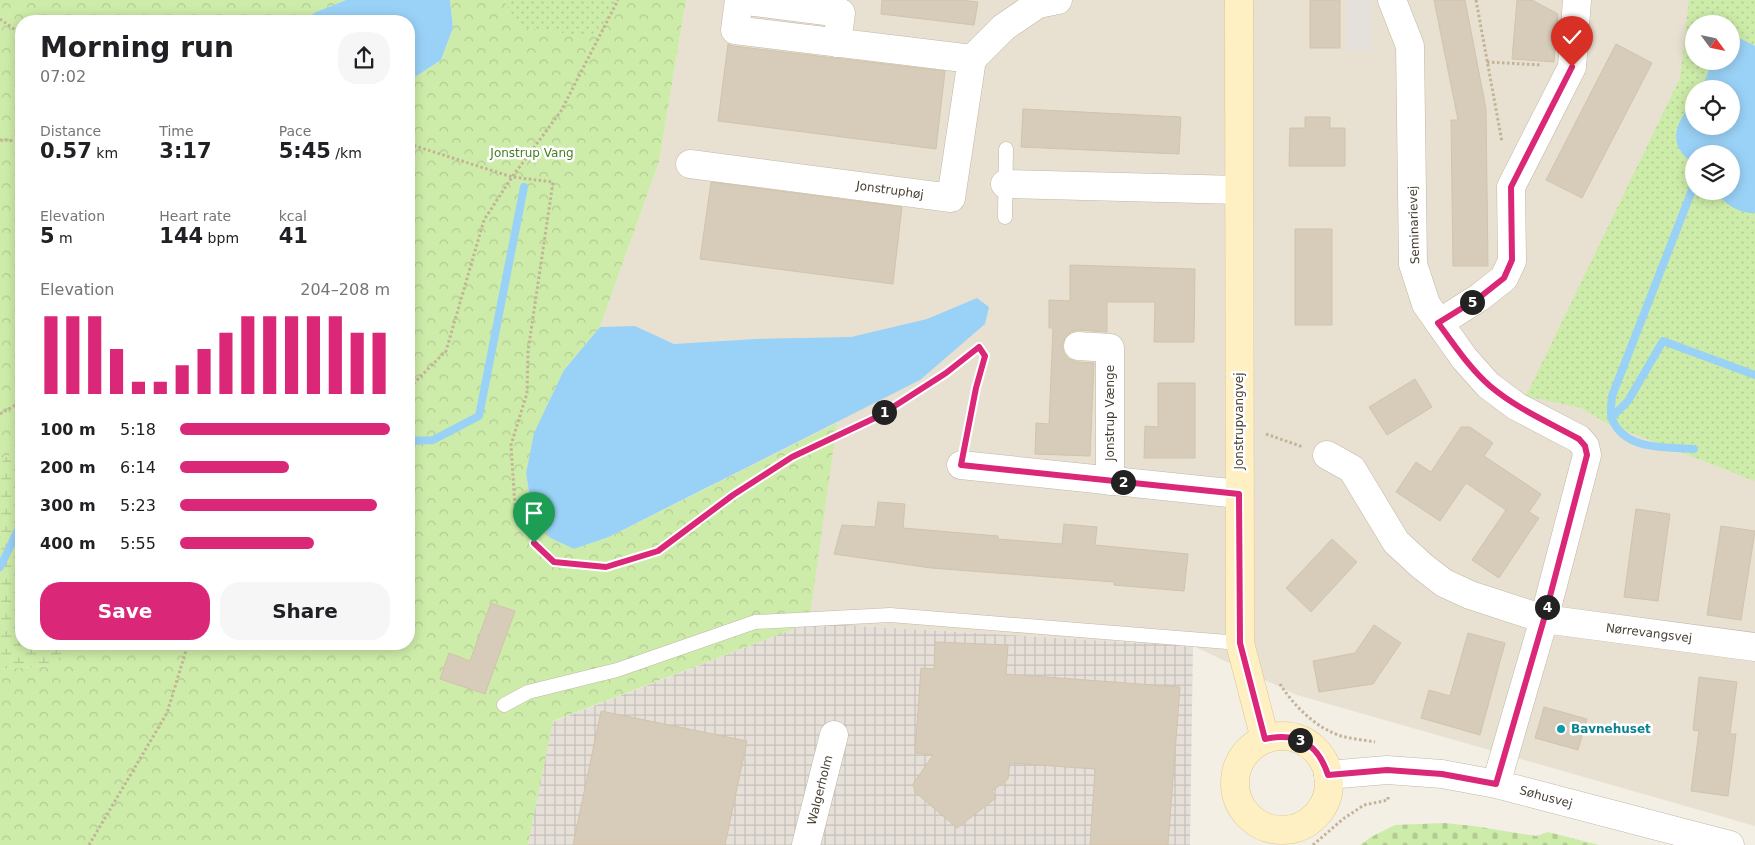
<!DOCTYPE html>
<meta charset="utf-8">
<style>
:root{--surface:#fff;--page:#f6f6f6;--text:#202124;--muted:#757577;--accent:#db2777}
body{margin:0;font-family:"DejaVu Sans",sans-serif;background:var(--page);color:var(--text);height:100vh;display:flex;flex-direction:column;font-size:19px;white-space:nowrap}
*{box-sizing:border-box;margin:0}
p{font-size:16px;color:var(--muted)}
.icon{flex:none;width:28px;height:28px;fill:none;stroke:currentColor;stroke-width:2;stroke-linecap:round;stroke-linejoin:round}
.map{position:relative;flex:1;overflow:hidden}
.sheet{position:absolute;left:15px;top:15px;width:400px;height:635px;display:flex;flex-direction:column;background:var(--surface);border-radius:20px;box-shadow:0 2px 12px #0003}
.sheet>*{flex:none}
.needle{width:32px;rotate:123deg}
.tools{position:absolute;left:1685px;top:15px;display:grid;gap:10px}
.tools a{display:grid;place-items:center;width:55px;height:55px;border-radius:50%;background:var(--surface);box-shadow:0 2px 12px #0003;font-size:25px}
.pin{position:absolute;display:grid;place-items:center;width:42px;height:42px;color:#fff;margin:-51px -21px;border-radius:50% 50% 50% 0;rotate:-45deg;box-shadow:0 0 5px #0007}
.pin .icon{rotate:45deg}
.km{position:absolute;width:25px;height:25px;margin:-12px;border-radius:50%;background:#222;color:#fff;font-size:14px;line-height:25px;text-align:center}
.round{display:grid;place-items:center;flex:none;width:52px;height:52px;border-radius:20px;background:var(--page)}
.headline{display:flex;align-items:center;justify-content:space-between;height:85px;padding:0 25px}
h1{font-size:28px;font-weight:800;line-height:38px}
.figures{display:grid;grid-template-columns:repeat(3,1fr);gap:8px;height:85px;padding:5px 25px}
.figures div{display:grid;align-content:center}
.figures b{font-size:21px;font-weight:800}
.figures small{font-size:14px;font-weight:400}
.figures p{font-size:14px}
.chart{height:140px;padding:10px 25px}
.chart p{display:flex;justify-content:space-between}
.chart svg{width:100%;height:90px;margin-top:5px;stroke:var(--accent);stroke-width:6}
.button{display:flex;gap:10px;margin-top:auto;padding:10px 25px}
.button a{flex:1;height:58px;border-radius:20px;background:var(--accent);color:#fff;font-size:20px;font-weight:800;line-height:58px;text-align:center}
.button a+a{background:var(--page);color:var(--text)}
ul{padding:0 25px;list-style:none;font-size:16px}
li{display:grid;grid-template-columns:80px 60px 1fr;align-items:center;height:38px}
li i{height:12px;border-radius:6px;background:var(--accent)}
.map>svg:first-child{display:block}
.residential{fill:#e8e1d2;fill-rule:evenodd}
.industrial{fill:url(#industrial-grid)}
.grass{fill:url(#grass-dots);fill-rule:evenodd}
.forest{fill:url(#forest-crowns)}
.wetland{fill:url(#wetland-marsh)}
.cemetery{fill:url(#cemetery-stones)}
.parking{fill:#e4e1dd}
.water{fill:#9ad2f7}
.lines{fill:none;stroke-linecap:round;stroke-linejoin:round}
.stream{stroke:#9ad2f7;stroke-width:8}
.building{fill:#d7cbb9;stroke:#d2c3ab}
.lane-casing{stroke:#c0b7a6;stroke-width:15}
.street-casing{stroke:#c0b7a6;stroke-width:29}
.secondary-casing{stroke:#dcc791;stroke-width:29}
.path{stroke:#c3b396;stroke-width:3;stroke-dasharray:2.5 2.5;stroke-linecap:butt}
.lane{stroke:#fff;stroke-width:14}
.street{stroke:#fff;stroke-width:28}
.secondary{stroke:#fff0c3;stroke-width:28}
.route-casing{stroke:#fff;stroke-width:10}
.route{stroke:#db2777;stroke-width:6}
.culture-dot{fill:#0f9aa8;stroke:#fff;stroke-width:2}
.labels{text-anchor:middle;stroke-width:5;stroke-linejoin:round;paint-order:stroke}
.park-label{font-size:12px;fill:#457e21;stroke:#fff}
.street-label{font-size:12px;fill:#473f33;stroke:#fff}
.culture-label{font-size:12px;font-weight:bold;fill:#0d838f;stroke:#fff;text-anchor:start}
</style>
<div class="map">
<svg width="1755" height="845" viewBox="0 0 1755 845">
<defs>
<pattern id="industrial-grid" width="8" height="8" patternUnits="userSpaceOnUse" patternTransform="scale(1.25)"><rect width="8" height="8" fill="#e6e0d9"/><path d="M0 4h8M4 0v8" fill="none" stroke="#c7c1bb"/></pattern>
<pattern id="grass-dots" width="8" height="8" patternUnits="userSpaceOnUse" patternTransform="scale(1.25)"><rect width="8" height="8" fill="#ceeca9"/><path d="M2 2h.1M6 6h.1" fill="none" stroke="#b2cb92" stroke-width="1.8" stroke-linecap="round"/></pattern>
<pattern id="forest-crowns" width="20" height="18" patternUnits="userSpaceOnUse" patternTransform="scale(1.25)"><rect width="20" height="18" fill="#ceeca9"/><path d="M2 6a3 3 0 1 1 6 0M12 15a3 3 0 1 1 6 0" fill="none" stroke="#b2cb92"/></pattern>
<pattern id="wetland-marsh" width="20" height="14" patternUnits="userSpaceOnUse" patternTransform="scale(1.25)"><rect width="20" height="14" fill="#ceeca9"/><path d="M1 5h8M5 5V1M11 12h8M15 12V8" fill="none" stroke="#b2cb92"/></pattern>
<pattern id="cemetery-stones" width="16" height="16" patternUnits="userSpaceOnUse" patternTransform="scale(1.25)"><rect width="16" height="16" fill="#ceeca9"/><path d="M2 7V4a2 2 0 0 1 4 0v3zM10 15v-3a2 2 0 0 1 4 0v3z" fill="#b2cb92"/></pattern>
</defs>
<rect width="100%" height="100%" fill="#f4efe4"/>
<path class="residential" d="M686,0H1755V826L1297,695L1193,646L809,623L600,327L659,162ZM1694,24H1731V61H1694ZM1694,89H1731V126H1694ZM1694,154H1731V191H1694Z"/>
<path class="industrial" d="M809,623L1193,646L1190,845H528L552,722Z"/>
<path class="grass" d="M504,0H623L599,38L517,27Z
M1689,0H1755V481L1606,423L1581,408L1526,396L1680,78ZM1694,24H1731V61H1694ZM1694,89H1731V126H1694ZM1694,154H1731V191H1694Z"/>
<path class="forest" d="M0,0H346L316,12L302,21H21V450L4,458L0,466Z
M450,0H504L518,27L595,37L621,0H686L659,162L600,327L564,370L526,474L532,510L550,538L574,549L609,537L837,423L809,623L553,721L528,845H0V669L51,666L71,644H409V81L441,60L453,28Z"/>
<path class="wetland" d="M21,450V644H71L52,666L0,669V466L4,458Z"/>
<path class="cemetery" d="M1444,823L1474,826L1536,836L1548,832L1599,845H1360L1371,837L1395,825Z"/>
<path class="parking" d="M1347,0H1371V51H1347Z"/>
<path class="water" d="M346,0H450L453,28L441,60L409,81V21H302L316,12Z
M1731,35L1735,36L1755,46V213C1739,214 1724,203 1715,192L1731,191V154H1694V164C1665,144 1676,123 1694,100V126H1731V89H1701L1713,61H1731Z
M977,298L989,307L985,324L920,380L609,537L574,549L550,538L532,510L526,474L534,433L564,370L600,327L635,326L674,344L755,339L851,337L927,319Z"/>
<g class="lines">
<path class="stream" d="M1694,185L1612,396C1612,403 1609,413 1612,419C1625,451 1666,447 1694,449
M1611,418L1628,401L1663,341L1755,375
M409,441L433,440L479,416L524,187
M0,567L21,524"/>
</g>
<path class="building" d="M882,0H961L978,2L974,25L881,14Z
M1310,0H1340V48H1310Z
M1434,0H1465L1486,109L1488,266H1453L1451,120H1458Z
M1517,0H1532L1558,14L1554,62L1512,59Z
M728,44L733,46L945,71L936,149L718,121Z
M1616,44L1652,63L1582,198L1546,180Z
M1023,109L1181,117L1179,154L1021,147Z
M1305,117H1330V128H1345V166H1289L1290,128H1305Z
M711,182L902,207L893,284L700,259Z
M1295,229H1332V325H1295Z
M1070,265L1195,269L1194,342H1154L1155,302H1107V332L1078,330L1071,332L1065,338L1062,346L1064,353L1069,359L1077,362L1094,363L1090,456L1035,454L1036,423L1049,424L1053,328H1049V300L1070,301Z
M1415,379L1432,407L1387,435L1369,407Z
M1158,383H1195V458H1144L1145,426L1158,427Z
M1461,427H1470L1493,443L1484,456L1541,494L1529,512L1539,518L1499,578L1472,560L1506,510L1466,483L1440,521L1396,492L1416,462L1431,472Z
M878,502L905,504L903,528L998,536V539L1062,544L1064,524L1097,527L1095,545L1188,554L1184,591L1114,585V582L931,568L834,554L842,525L875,527Z
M1636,509L1670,514L1658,601L1624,597Z
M1721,526L1755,531L1741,620L1707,615Z
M1332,539L1357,562L1311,612L1286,588Z
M491,603L515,611L485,694L440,679L449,653L470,661Z
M1374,625L1401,643L1373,684L1319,692L1313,661L1355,653Z
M1468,633L1505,643L1480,735L1421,718L1429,690L1450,696Z
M935,642L1008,645L1006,674L1180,687L1168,845H1090L1095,769L1010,763L1008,779L992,791L996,798L957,828L915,792L913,784L933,755L915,753L921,668L934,669Z
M1699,677L1737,682L1730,734H1736L1728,796L1691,791L1699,731L1693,730Z
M1544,707L1587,719L1578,750L1535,738Z
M601,711L747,741L725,845H573Z"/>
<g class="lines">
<g class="lane-casing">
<path id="lane" d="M1005,217L1006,149
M504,705L528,692L617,670L755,622L890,615L1240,643"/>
</g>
<g class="street-casing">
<path id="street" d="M1392,0L1410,46L1413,264L1426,304L1464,358L1488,385L1516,406L1579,439L1585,446L1587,455L1544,619L1496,784
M837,43L841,13L739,0L735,30L972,59
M690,164L951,198L972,59L1004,27L1038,4L1058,0
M1005,184L1239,190
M1439,323L1480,297L1504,278L1512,261L1511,187L1572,67L1577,0
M1078,346L1110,348V481
M1327,455L1352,469L1396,542L1422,566L1444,583L1470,595L1544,619L1755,647
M961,465L1239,494
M1328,775L1387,770L1442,774L1496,784L1730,845
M806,845L834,735"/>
</g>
<g class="secondary-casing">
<path id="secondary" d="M1239,0L1240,643L1265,739
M1235 783a47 47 0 1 1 94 0a47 47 0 1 1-94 0Z"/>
</g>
<path class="path" d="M1476,0L1502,142
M0,19L21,34
M1487,62L1542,65
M0,140L21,141
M409,144L512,177L553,182L528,351L527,393L511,445L515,507L534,543L554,562L606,567L658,551L733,495L792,457L879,415L946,373L979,347L985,356L976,387L966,439
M409,386L412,385L446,351L484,220L512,177L561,111L618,0
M0,414L21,402
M1266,434L1303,447
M1280,684C1294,706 1316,728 1341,736C1352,739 1364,740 1375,742
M89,845L167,713L188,644
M1313,845L1343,819L1364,805L1388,800V797"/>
<use href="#lane" class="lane"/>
<use href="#street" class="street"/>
<use href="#secondary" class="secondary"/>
</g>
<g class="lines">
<g class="route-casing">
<path id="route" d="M534,543L554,562L606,567L658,551L733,495L792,457L879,416L946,373L979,347L985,356L976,388L961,465L1239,494L1240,643L1265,739C1298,732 1318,744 1328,775L1387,770L1442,774L1496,784L1544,619L1587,455L1585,446L1579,439C1548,422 1516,408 1490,386C1469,368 1454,344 1438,323L1480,297L1504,278L1512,260L1511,187L1572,67"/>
</g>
<use href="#route" class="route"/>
</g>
<circle class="culture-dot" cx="1561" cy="729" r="5"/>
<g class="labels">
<g class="park-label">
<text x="532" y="157">Jonstrup Vang</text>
</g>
<g class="street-label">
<text transform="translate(890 190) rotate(8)" y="4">Jonstruphøj</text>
<text transform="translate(1414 225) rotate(-92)" y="4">Seminarievej</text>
<text transform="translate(1110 413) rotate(-90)" y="4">Jonstrup Vænge</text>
<text transform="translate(1239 421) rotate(-90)" y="4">Jonstrupvangvej</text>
<text transform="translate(1649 633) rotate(7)" y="4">Nørrevangsvej</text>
<text transform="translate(820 790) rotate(-76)" y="4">Walgerholm</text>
<text transform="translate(1546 797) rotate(15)" y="4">Søhusvej</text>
</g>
<g class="culture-label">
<text x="1571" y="733">Bavnehuset</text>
</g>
</g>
</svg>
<div class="tools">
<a><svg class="needle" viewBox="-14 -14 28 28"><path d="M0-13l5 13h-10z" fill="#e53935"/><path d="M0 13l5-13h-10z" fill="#757577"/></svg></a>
<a><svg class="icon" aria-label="locate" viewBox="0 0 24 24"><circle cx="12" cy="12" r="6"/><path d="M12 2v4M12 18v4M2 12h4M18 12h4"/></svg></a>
<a><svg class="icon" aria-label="layers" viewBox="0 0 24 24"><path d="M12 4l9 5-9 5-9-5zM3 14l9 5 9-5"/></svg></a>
</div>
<div class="pin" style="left:534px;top:543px;background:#1e9e55"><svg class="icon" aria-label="arrive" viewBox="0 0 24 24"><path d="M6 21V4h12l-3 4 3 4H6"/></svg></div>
<div class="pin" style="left:1572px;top:67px;background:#d93025"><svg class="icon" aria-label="check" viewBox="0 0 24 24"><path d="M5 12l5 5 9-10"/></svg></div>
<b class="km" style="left:884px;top:412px">1</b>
<b class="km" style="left:1123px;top:482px">2</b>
<b class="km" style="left:1300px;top:740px">3</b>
<b class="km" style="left:1547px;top:607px">4</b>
<b class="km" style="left:1472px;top:302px">5</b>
<section class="sheet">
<div class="headline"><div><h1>Morning run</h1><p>07:02</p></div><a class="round"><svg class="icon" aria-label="share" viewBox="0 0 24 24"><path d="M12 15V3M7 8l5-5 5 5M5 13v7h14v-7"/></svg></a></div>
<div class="figures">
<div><p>Distance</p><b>0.57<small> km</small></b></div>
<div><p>Time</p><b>3:17</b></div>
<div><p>Pace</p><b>5:45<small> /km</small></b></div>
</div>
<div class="figures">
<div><p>Elevation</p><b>5<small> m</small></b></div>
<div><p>Heart rate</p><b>144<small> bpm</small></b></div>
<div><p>kcal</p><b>41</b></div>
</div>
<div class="chart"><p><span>Elevation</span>204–208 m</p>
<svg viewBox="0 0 160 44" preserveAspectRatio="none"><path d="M5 44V6M15 44V6M25 44V6M35 44V22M45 44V38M55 44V38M65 44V30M75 44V22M85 44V14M95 44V6M105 44V6M115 44V6M125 44V6M135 44V6M145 44V14M155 44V14"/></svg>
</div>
<ul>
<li><b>100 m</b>5:18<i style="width:100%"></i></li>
<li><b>200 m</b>6:14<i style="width:52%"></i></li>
<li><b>300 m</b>5:23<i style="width:94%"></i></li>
<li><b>400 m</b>5:55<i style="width:64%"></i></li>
</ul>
<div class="button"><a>Save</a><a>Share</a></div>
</section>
</div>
